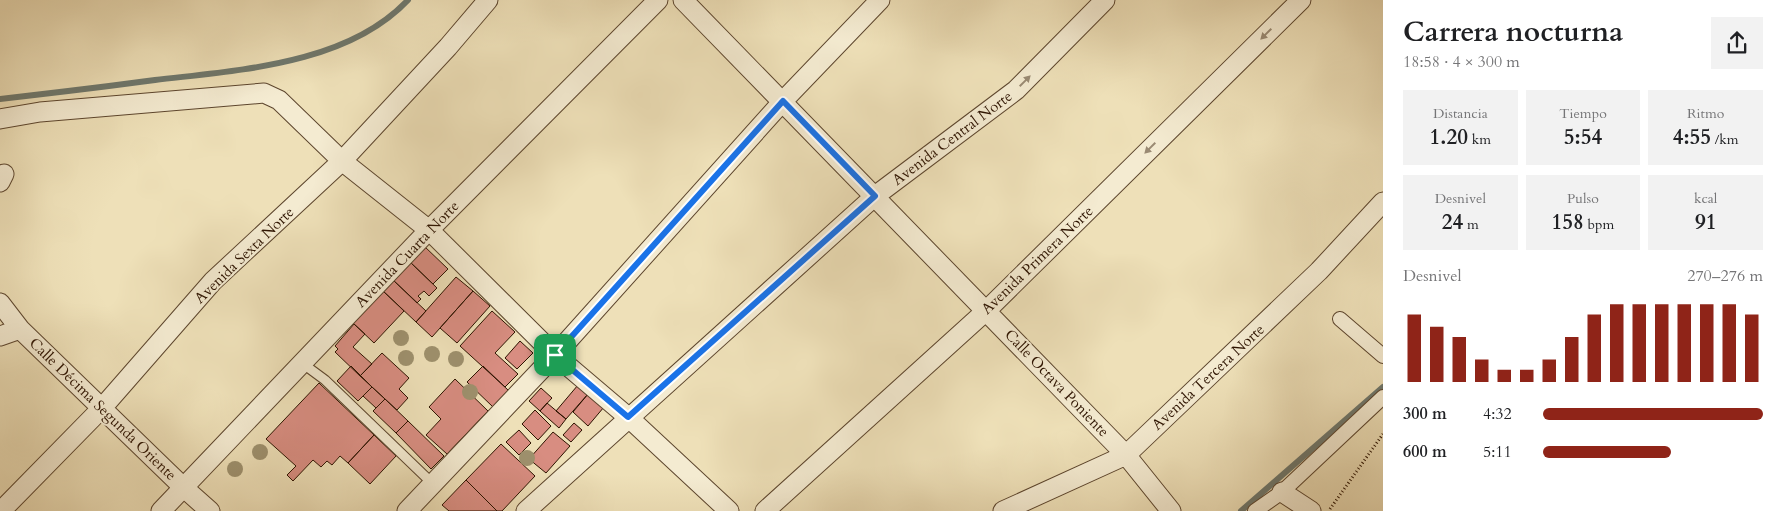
<!DOCTYPE html>
<html lang="es">
<meta charset="utf-8">
<style>
:root{--surface:#fff;--page:#f2f2f2;--text:#202124;--muted:#757577;--accent:#8f2418}
body{margin:0;font-family:Cardo,serif;background:var(--page);color:var(--text);height:100vh;display:flex;flex-direction:column;font-size:19px;white-space:nowrap}
*{box-sizing:border-box;margin:0}
p{font-size:16px;color:var(--muted)}
.icon{flex:none;width:28px;height:28px;fill:none;stroke:currentColor;stroke-width:2;stroke-linecap:round;stroke-linejoin:round}
.map{position:relative;flex:1;overflow:hidden}
.details{display:flex;flex-direction:column;background:var(--surface);width:400px}
.details>*{flex:none}
.pin{position:absolute;display:grid;place-items:center;width:42px;height:42px;color:#fff;margin:-21px;border-radius:10px;box-shadow:0 2px 8px #0006}
.round{display:grid;place-items:center;flex:none;width:52px;height:52px;border-radius:0px;background:var(--page)}
.headline{display:flex;align-items:center;justify-content:space-between;height:85px;padding:0 20px}
h1{font-size:28px;font-weight:800;line-height:38px}
.metrics{display:grid;grid-template-columns:repeat(3,1fr);gap:8px;height:85px;padding:5px 20px}
.metrics div{display:grid;align-content:center;border-radius:0px;background:var(--page);text-align:center}
.metrics b{font-size:21px;font-weight:800}
.metrics small{font-size:14px;font-weight:400}
.metrics p{font-size:14px}
.chart{height:140px;padding:10px 20px}
.chart p{display:flex;justify-content:space-between}
.chart svg{width:100%;height:90px;margin-top:5px;stroke:var(--accent);stroke-width:6}
ul{padding:0 20px;list-style:none;font-size:16px}
li{display:grid;grid-template-columns:80px 60px 1fr;align-items:center;height:38px}
li i{height:12px;border-radius:6px;background:var(--accent)}
main{display:flex;flex:1;min-height:0}
.map>svg:first-child{display:block}
.lines{fill:none;stroke-linecap:round;stroke-linejoin:round}
.stream{stroke:#6f786d;stroke-width:6}
.building{fill:#d88d81;stroke:#2d1300}
.service-casing{stroke:#5d462e;stroke-width:11}
.pedestrian-casing{stroke:#5d462e;stroke-width:16}
.minor-casing{stroke:#5d462e;stroke-width:21}
.path{stroke:#2d1300;stroke-width:3;stroke-dasharray:1 2.5;stroke-linecap:butt}
.service{stroke:#f4ebd1;stroke-width:9}
.pedestrian{stroke:#f4ebd1;stroke-width:14}
.minor{stroke:#f4ebd1;stroke-width:19}
.tree{fill:#9e916e}
.oneway{fill:#9a8a73}
.route-casing{stroke:#fff;stroke-width:10}
.route{stroke:#1a73e8;stroke-width:6}
.labels{text-anchor:middle;stroke-width:4;stroke-linejoin:round;paint-order:stroke}
.street-label{font-size:15px;fill:#2d1300;stroke:#f4ebd1}
</style>
<main>
<div class="map">
<svg width="1383" height="511" viewBox="0 0 1383 511">
<rect width="100%" height="100%" fill="#eee0b8"/>
<filter id="stains"><feTurbulence type="fractalNoise" baseFrequency=".004" numOctaves="4"/><feColorMatrix values="0 0 0 0 .2 0 0 0 0 .09 0 0 0 0 .02 0 0 0 .5 -.17"/></filter>
<radialGradient id="worn" r=".72"><stop offset=".6" stop-color="#630" stop-opacity="0"/><stop offset="1" stop-color="#630" stop-opacity=".3"/></radialGradient>
<g class="lines">
<path class="stream" d="M0,99C52,93 104,87 155,80C238,70 347,65 408,0
M1241,511L1383,387"/>
</g>
<path class="building" d="M424,246L448,269L433,284L409,261Z
M409,261L437,288L429,296L424,291L418,296L421,299L417,303L392,279Z
M456,277L473,291L432,337L416,322Z
M392,279L426,311L416,322L382,290Z
M382,290L404,311L374,343L352,322Z
M473,291L490,306L457,343L440,328Z
M492,311L515,332L495,353L518,374L505,387L460,346Z
M354,324L365,334L353,347L372,364L360,376L335,352L338,349L335,346Z
M520,341L533,353L517,369L505,358Z
M382,353L409,378L399,389L408,398L397,410L360,376Z
M351,366L372,387L358,401L337,381Z
M483,366L509,391L493,407L467,382Z
M455,379L488,411L447,454L426,435L441,419L429,407Z
M319,383L374,435L348,463L340,456L332,465L327,461L321,467L313,460L293,481L287,475L296,466L266,439Z
M578,385L588,394L566,419L556,411Z
M372,387L385,399L376,408L363,396Z
M541,388L552,398L540,411L529,401Z
M588,394L604,407L588,426L573,412Z
M385,399L408,421L396,433L373,411Z
M547,403L566,419L559,428L540,411Z
M535,410L551,426L538,440L522,424Z
M408,421L444,456L431,469L396,433Z
M574,423L582,430L571,442L563,435Z
M519,430L531,443L519,455L506,442Z
M553,432L570,446L546,473L529,459Z
M374,435L396,456L370,484L348,463Z
M501,444L535,476L502,511H497L466,480Z
M466,480L497,511H449L442,505Z"/>
<g class="lines">
<g class="service-casing">
<path id="service" d="M302,363L325,380L433,484"/>
</g>
<g class="pedestrian-casing">
<path id="pedestrian" d="M1340,319L1383,356
M1255,511L1282,492L1383,397"/>
</g>
<g class="minor-casing">
<path id="minor" d="M683,0L1126,455L1171,511
M0,119L40,112L264,93L279,100L342,161L429,230L555,355L628,417L729,511
M0,182L4,174
M0,303L20,329L183,487L210,511
M0,336L20,329
M1282,492L1311,511
M1,511L102,408L213,281L342,161L448,47L488,0
M161,511L429,230L658,0
M407,511L555,355L783,101L880,0
M526,511L875,196L1016,90L1105,0
M765,511L987,310L1301,0
M1003,511L1126,455L1319,271L1383,202"/>
</g>
<path class="path" d="M1330,509L1383,434"/>
<use href="#service" class="service"/>
<use href="#pedestrian" class="pedestrian"/>
<use href="#minor" class="minor"/>
</g>
<g class="tree">
<circle cx="401" cy="338" r="8"/>
<circle cx="432" cy="354" r="8"/>
<circle cx="406" cy="358" r="8"/>
<circle cx="456" cy="359" r="8"/>
<circle cx="470" cy="392" r="8"/>
<circle cx="260" cy="452" r="8"/>
<circle cx="527" cy="458" r="8"/>
<circle cx="235" cy="469" r="8"/>
</g>
<defs><path id="oneway-solid" d="M-6-.8H1V-3.2L6.5 0L1 3.2V.8H-6Z" transform="scale(1.25)"/></defs>
<g class="oneway">
<use href="#oneway-solid" transform="translate(1266 34) rotate(135)"/>
<use href="#oneway-solid" transform="translate(1025 81) rotate(-45)"/>
<use href="#oneway-solid" transform="translate(1150 148) rotate(135)"/>
</g>
<g class="lines">
<g class="route-casing">
<path id="route" d="M783,101L875,196L628,417L555,355Z"/>
</g>
<use href="#route" class="route"/>
</g>
<g class="labels">
<g class="street-label">
<text transform="translate(952 138) rotate(-37)" y="5">Avenida Central Norte</text>
<text transform="translate(407 254) rotate(-46)" y="5">Avenida Cuarta Norte</text>
<text transform="translate(244 255) rotate(-44)" y="5">Avenida Sexta Norte</text>
<text transform="translate(1037 260) rotate(-44)" y="5">Avenida Primera Norte</text>
<text transform="translate(1208 377) rotate(-43)" y="5">Avenida Tercera Norte</text>
<text transform="translate(1057 383) rotate(46)" y="5">Calle Octava Poniente</text>
<text transform="translate(103 409) rotate(44)" y="5">Calle Décima Segunda Oriente</text>
</g>
</g>
<rect width="100%" height="100%" filter="url(#stains)"/>
<rect width="100%" height="100%" fill="url(#worn)"/>
</svg>
<div class="pin" style="left:555px;top:355px;background:#1e9e55"><svg class="icon" aria-label="arrive" viewBox="0 0 24 24"><path d="M6 21V4h12l-3 4 3 4H6"/></svg></div>
</div>
<section class="details">
<div class="headline"><div><h1>Carrera nocturna</h1><p>18:58 · 4 × 300 m</p></div><a class="round"><svg class="icon" aria-label="share" viewBox="0 0 24 24"><path d="M12 15V3M7 8l5-5 5 5M5 13v7h14v-7"/></svg></a></div>
<div class="metrics">
<div><p>Distancia</p><b>1.20<small> km</small></b></div>
<div><p>Tiempo</p><b>5:54</b></div>
<div><p>Ritmo</p><b>4:55<small> /km</small></b></div>
</div>
<div class="metrics">
<div><p>Desnivel</p><b>24<small> m</small></b></div>
<div><p>Pulso</p><b>158<small> bpm</small></b></div>
<div><p>kcal</p><b>91</b></div>
</div>
<div class="chart"><p><span>Desnivel</span>270–276 m</p>
<svg viewBox="0 0 160 44" preserveAspectRatio="none"><path d="M5 44V11M15 44V17M25 44V22M35 44V33M45 44V38M55 44V38M65 44V33M75 44V22M85 44V11M95 44V6M105 44V6M115 44V6M125 44V6M135 44V6M145 44V6M155 44V11"/></svg>
</div>
<ul>
<li><b>300 m</b>4:32<i style="width:100%"></i></li>
<li><b>600 m</b>5:11<i style="width:58%"></i></li>
</ul>
</section>
</main>
